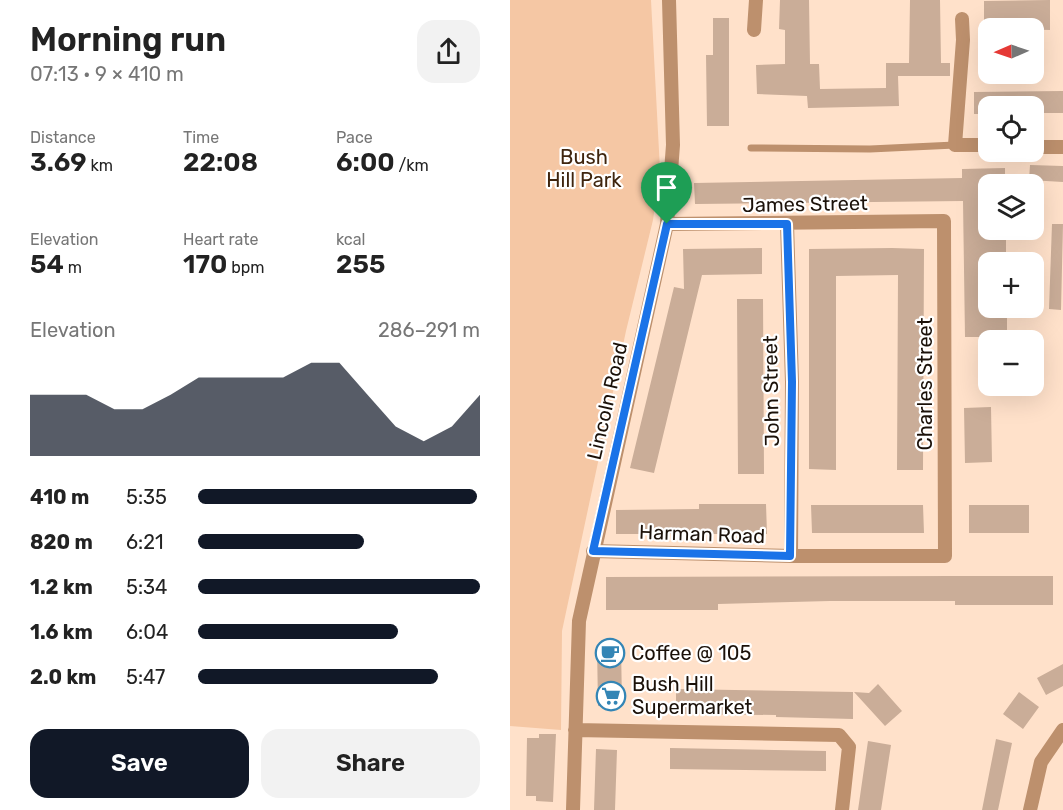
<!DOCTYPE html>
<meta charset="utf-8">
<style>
:root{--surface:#fff;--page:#f2f2f2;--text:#222;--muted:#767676;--accent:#111827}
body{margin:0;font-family:Rubik,sans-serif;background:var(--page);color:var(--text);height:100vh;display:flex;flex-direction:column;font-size:22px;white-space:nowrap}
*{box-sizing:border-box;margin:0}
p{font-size:20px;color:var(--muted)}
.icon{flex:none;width:33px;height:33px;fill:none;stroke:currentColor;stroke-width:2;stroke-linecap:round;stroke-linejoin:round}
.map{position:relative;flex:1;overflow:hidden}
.panel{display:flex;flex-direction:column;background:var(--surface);width:510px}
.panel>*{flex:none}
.needle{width:39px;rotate:268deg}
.controls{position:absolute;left:468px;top:18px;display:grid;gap:12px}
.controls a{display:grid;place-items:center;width:66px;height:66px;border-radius:12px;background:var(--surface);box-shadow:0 6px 24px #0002;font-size:30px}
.pin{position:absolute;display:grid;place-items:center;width:51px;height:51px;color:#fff;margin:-62px -26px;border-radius:50% 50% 50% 0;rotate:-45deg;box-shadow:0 0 6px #0007}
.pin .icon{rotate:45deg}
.round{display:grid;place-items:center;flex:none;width:63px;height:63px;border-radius:18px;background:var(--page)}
.overview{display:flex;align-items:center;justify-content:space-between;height:102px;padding:0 30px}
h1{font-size:33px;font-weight:600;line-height:45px}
.metrics{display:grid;grid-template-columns:repeat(3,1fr);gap:9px;height:102px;padding:6px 30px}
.metrics div{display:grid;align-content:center}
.metrics b{font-size:26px;font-weight:600}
.metrics small{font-size:16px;font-weight:400}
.metrics p{font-size:16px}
.chart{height:168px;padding:12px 30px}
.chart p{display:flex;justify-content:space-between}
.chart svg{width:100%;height:108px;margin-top:6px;fill:var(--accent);opacity:.7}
.action{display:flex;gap:12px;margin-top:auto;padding:12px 30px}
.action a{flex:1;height:69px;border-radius:18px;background:var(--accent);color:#fff;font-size:24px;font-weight:600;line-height:69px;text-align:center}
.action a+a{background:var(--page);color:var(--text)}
ul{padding:0 30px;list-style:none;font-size:20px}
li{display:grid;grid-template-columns:96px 72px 1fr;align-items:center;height:45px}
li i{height:15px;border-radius:8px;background:var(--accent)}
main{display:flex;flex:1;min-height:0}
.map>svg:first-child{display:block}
.green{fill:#f5c7a4}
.building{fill:#caad98}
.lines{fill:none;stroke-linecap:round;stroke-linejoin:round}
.service{stroke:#bd906d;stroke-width:7}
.minor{stroke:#bd906d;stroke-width:14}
.route-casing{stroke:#fff;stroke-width:12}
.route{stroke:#1a73e8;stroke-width:8}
.labels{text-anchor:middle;stroke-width:4.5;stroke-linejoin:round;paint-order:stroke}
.park-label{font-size:20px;fill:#3f250e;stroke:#fff}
.street-label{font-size:20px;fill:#1b1109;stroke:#fff}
.poi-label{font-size:20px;fill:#1b1109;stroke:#fff;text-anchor:start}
</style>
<main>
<section class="panel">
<div class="overview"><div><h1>Morning run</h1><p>07:13 · 9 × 410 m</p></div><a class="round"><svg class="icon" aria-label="share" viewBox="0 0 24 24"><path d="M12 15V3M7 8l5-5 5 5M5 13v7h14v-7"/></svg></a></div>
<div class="metrics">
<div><p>Distance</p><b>3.69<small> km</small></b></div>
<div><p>Time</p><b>22:08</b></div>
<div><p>Pace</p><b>6:00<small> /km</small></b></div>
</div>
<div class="metrics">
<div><p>Elevation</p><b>54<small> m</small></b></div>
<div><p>Heart rate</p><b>170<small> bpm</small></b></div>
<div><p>kcal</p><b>255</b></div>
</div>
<div class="chart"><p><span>Elevation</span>286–291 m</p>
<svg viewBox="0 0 160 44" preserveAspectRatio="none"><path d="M0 44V19L10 19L20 19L30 25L40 25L50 19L60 12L70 12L80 12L90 12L100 6L110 6L120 19L130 32L140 38L150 32L160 19V44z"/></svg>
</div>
<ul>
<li><b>410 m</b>5:35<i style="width:99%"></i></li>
<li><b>820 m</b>6:21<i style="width:59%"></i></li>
<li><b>1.2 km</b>5:34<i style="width:100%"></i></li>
<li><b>1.6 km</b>6:04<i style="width:71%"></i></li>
<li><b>2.0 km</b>5:47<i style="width:85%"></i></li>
</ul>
<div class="action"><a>Save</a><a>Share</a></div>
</section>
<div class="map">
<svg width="553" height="810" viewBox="0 0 553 810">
<rect width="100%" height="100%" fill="#ffe1ca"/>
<path class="green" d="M0,0H141L150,170L143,220L116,331L52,631L51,730L0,726Z"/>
<path class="building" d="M270,0H299L300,64H309L310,89L376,88V63H399L400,0H430L431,63H440V76H388L389,106L298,108L297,96L247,94L246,65L275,64V30L269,29Z
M540,0V30L474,28V1Z
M203,18H219V126H197L196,55H203Z
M553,91V113H524V106H478V114H464V92Z
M520,165L553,166V182L519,180Z
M495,168V184H478V230H496V262H478V308H497V337H455L453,201L185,204L184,183L452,178V169Z
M542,224H553L551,310L539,309Z
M252,248V274L192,275L144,473L120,468L164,287L174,289L173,249Z
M382,248L414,249L413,470H387L388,275L326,276V470L299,469V249Z
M227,299H253L254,474H228Z
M481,407L482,462L455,463L454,408Z
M189,504H256L257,534H106V510L189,509Z
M301,505H413L414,533H302Z
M459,505H519V533H459Z
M445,576H543V605H445V601H320L208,604V610H96V577Z
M87,645H111L112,705L88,706Z
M553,664V686L536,695L527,678Z
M368,684L392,711L375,726L344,692L359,693Z
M166,689L343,692V719L266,717V715L166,714Z
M509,692L529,707L513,729L493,714Z
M29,734H46L43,802L26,801V796H16L17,738H29Z
M486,739L502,743L488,810H472Z
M358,741L381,745L371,810H348Z
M160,748L316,751V771L160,769Z
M86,749L107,750L105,810H84Z"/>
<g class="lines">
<path class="service" d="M241,148L360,149L445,145"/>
<path class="minor" d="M452,19L453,40L445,145H478
M244,30L246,0
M524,147H553
M277,224L282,382L281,556
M83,551L281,556H435L434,221L157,224
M65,730L329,735L339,747L332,810
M63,810L69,621L157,224L163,145L159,0
M520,810L531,762L553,730"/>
</g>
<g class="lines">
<g class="route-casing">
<path id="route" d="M157,224H277L282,382L280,556L83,551Z"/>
</g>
<use href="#route" class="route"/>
</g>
<defs>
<g id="cafe-ring" transform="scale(1.5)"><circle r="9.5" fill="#fff" stroke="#3385b5" stroke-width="1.5"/><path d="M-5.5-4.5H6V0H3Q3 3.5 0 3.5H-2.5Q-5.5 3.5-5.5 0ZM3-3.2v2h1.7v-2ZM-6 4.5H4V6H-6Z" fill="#3385b5"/></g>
<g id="supermarket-ring" transform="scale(1.5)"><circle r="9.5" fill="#fff" stroke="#3385b5" stroke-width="1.5"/><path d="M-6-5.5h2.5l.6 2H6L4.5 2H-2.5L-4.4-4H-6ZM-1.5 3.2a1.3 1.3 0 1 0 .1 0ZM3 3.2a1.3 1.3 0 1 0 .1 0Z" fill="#3385b5"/></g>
</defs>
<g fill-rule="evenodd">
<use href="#cafe-ring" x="100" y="653"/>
<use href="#supermarket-ring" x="101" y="696"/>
</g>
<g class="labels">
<g class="park-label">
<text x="74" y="164">Bush<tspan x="74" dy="23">Hill Park</tspan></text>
</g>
<g class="street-label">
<text transform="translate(295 204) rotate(-1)" y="7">James Street</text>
<text transform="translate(415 384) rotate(-90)" y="7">Charles Street</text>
<text transform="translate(261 391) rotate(-91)" y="7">John Street</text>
<text transform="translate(97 401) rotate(-77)" y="7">Lincoln Road</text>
<text transform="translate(192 534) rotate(2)" y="7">Harman Road</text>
</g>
<g class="poi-label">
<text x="121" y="660">Coffee @ 105</text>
<text x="122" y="691">Bush Hill<tspan x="122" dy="23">Supermarket</tspan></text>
</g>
</g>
</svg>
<div class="controls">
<a><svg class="needle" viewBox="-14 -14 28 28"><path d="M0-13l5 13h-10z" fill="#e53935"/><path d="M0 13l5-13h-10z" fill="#767676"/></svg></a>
<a><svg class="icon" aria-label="locate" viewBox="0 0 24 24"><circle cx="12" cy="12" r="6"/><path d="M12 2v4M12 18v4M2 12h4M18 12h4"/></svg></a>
<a><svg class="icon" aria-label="layers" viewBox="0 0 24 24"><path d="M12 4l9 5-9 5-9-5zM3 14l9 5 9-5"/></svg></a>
<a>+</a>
<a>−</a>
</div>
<div class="pin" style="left:157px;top:224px;background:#1e9e55"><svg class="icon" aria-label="arrive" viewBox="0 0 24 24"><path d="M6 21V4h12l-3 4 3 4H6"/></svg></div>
</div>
</main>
